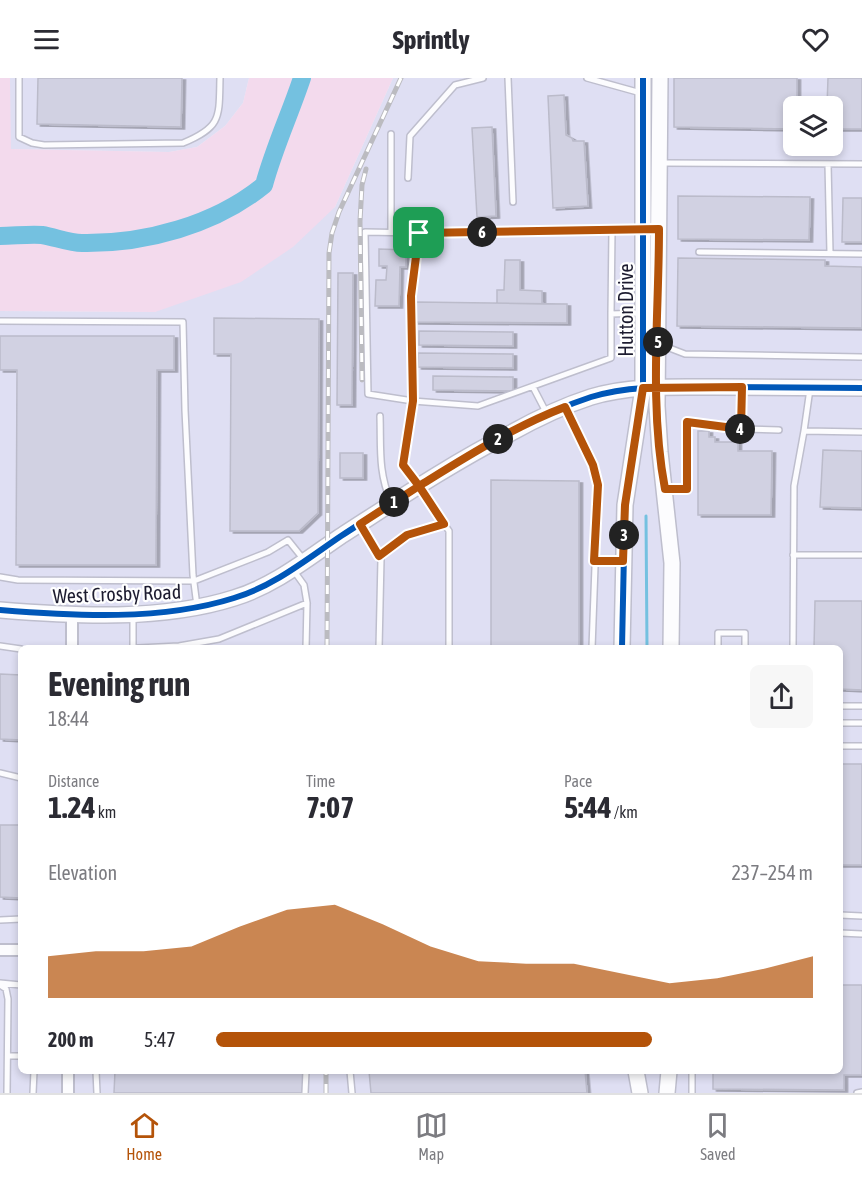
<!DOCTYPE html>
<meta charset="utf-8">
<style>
:root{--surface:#fff;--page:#f7f7f7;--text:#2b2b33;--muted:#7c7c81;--line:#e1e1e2;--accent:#b45309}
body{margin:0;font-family:"Asap Condensed",sans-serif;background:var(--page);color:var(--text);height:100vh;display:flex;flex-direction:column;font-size:22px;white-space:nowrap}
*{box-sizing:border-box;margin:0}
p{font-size:20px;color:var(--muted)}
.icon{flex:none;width:33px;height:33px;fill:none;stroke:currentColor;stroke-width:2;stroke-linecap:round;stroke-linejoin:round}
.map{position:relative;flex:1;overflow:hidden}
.drawer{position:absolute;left:18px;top:567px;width:825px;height:429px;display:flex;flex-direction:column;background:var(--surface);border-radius:9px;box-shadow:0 3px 9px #0003}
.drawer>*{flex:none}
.tools{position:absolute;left:783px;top:18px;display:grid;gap:12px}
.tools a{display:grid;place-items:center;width:60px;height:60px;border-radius:9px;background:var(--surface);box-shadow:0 3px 9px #0003;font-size:30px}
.pin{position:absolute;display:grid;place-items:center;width:51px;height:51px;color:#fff;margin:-26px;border-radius:12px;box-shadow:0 3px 9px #0006}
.km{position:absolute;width:30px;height:30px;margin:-15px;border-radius:50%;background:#222;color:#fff;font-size:16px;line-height:30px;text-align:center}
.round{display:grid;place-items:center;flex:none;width:63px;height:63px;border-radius:9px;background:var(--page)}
.head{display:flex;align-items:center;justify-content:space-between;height:102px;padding:0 30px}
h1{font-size:33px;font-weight:700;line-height:45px}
.stats{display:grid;grid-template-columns:repeat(3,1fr);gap:9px;height:102px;padding:6px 30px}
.stats div{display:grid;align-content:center}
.stats b{font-size:30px;font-weight:700}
.stats small{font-size:16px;font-weight:400}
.stats p{font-size:16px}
.chart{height:168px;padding:12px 30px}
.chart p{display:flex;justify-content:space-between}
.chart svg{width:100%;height:108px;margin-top:6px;fill:var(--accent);opacity:.7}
ul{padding:0 30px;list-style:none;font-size:20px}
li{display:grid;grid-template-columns:96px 72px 1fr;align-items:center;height:45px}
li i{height:15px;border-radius:8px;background:var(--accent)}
header{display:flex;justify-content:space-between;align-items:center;height:78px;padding:0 30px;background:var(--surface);font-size:27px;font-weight:700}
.menu{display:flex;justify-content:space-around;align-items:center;height:84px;border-top:2px solid var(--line);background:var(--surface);font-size:16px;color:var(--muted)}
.menu a{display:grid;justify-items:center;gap:3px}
.menu .on{color:var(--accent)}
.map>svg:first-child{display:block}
.built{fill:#dfdff3;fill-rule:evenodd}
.green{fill:#f3daed}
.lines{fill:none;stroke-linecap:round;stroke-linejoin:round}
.stream{stroke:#74c1e0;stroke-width:3}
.river{stroke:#74c1e0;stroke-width:18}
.building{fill:#d1d1e2;stroke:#bbbbca;stroke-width:1.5;filter:url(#shadow)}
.lane-casing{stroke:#bebecd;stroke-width:8}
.street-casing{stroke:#bebecd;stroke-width:14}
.secondary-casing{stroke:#bebecd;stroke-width:18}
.lane{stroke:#fcfcfe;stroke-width:5}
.street{stroke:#fcfcfe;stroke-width:10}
.secondary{stroke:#fcfcfe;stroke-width:15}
.rail-casing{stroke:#bbbbc0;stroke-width:5}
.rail{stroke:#fff;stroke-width:3;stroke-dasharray:9;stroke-linecap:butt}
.cycleway-casing{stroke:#fff;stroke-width:10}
.cycleway{stroke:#0057b8;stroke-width:6}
.route-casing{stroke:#fff;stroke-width:12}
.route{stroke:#b45309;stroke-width:8}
.labels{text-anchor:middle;stroke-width:4.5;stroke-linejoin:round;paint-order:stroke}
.street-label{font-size:20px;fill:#1d1c30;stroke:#fff}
</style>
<header><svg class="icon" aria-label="menu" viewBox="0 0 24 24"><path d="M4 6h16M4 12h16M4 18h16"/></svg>Sprintly<svg class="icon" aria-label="heart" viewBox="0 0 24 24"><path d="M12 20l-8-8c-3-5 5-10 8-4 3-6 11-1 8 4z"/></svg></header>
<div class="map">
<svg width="862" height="1015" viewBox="0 0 862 1015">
<defs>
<filter id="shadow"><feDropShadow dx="3.5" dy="2" stdDeviation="0" flood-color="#0004"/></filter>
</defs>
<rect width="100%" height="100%" fill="#ebebf8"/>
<path class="built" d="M10,0H249L243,25L225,48L197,69L169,74L10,71Z
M393,0H862V1015H0V233L155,234L335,129ZM794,28H832V68H794ZM21,570H840V993H21Z"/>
<path class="green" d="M0,0H10L11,71L169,74L197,69L225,48L243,25L249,0H393L335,129L293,169L241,204L155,234L0,233Z"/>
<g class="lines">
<path class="stream" d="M646,438L647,570"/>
<path class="river" d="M0,158C14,158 28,156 42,157C55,159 69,165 82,165C145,166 215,147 264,107C274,70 290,36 302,0"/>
</g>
<path class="building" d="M38,0H182L181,49L37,46Z
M674,0H797V28H794V51L674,49Z
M828,0H862V51H832V28H827Z
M564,17L566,57L572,60L573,63H584L588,128L553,130L548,18Z
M492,49L496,138L477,139L472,50Z
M678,118L810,119L809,162L678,161Z
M843,120H862V164H842Z
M379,171L406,172V189H400L399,228H375L376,202H386L387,188H379Z
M678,180L825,182V188L862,189V250L677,248Z
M505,182H520V212L542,213V226L497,225V212H504Z
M338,195H353L352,327H337Z
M416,224L567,226V245L415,244Z
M214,240L319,241L318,435L299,453H230L231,276H214Z
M419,253L513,254V268L419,267Z
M0,258H174V292H157L156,487H16L17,292H0Z
M418,275L513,276V290L418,289Z
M433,298L513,299V313L433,312Z
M698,353H709V359H715V364H738V373H772L771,437H698Z
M823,372L862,373V430L820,429Z
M340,375H363V400H340Z
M491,402L579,403V570H491Z
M815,523H862V612L840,611V570H814Z
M0,596L21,597V662L0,661Z
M840,686H862V787H840Z
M0,747H21V820L0,819Z
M840,907H862V997H844V1012L713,1011V993H840Z
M115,993H303V1015H114Z
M369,993H585L587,1015H371Z"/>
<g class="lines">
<g class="lane-casing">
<path id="lane" d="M19,0V59L32,65L44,67L183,65C222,49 219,39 220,0
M508,0L513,124
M587,0L641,15
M391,56V154
M661,85L862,86
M828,86L830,175
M408,100L410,58L455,7L483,0
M419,155L365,154L368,316L413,323L403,387L449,453V570
M699,174L862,176
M641,235L611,236V280L478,328L413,323L411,218L419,155L641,152
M611,236L612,152
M0,243L183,244L185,332L193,497L197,528
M659,266L685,276L862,279
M533,309L546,334
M565,330L593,387L598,407L592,570
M380,338C381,370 378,394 391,424
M741,351L779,352
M804,353L810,311
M667,411H687V344L741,351L742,309
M361,448L381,481L379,570
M793,477H862
M379,478L407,457L444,446
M594,483H623
M294,493L304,507L307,525L306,570
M0,499L18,502L194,503L268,474L288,462L304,482
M0,568L21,571
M133,570V539
M138,570L179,568L219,561L307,525
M718,570V555H745V570
M793,570L794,408L804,353L862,354
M840,628H862
M840,645H862
M840,668H862
M0,695L21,700
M840,837L862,838
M0,842L21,841
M840,855L862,856
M0,905L21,907
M0,907L6,911L8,921L7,1015
M8,978H21
M96,993L97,1015
M350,993L352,1015
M33,1015L34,993
M305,1015L306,993
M692,1015V993
M857,1015L862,1014"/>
</g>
<g class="street-casing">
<path id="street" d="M72,570V535
M0,872H21
M68,1015V993"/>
</g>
<g class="secondary-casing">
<path id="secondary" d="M660,0L657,328L660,374L672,485L671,570
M0,532C74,538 162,543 234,520C274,508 307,481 341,458C397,422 452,385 511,355C536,341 563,328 591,319C630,307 673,309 714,309C764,309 813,310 862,310
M622,570L625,427L643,310V0
M636,993L640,1015
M667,1015L669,993"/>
</g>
<use href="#lane" class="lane"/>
<use href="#street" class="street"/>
<use href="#secondary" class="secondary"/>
<g class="rail-casing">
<path id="rail" d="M362,302L360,143L362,107L366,91
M327,570L329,175L332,155L339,134L401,0
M326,1015V993"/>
</g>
<use href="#rail" class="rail"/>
<g class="cycleway-casing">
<path id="cycleway" d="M0,532C74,538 162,543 234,520C274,508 307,481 341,458C397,422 452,385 511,355C536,341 563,328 591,319C630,307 673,309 714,309C764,309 813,310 862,310
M622,570L625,427L643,310V0"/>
</g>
<use href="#cycleway" class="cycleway"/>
</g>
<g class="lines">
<g class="route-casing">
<path id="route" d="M419,155L411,218L413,323L403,387L419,408L360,446L379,478L407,457L444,446L419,408C466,379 513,349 565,329L593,387L598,407L594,483H623L625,427L643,310L742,309L741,351L687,344V411H665C649,327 659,236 659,151L419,155"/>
</g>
<use href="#route" class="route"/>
</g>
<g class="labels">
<g class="street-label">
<text transform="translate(626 232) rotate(-90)" y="7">Hutton Drive</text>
<text transform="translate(117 516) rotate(-2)" y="7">West Crosby Road</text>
</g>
</g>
</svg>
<div class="tools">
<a><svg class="icon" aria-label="layers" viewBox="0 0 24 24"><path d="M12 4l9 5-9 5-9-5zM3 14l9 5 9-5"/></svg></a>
</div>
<div class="pin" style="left:419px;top:155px;background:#1e9e55"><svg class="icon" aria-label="arrive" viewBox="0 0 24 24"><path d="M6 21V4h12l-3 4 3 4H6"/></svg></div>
<b class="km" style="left:394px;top:424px">1</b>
<b class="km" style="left:498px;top:361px">2</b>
<b class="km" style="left:624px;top:457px">3</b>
<b class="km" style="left:740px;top:351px">4</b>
<b class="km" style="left:658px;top:264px">5</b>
<b class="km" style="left:482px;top:154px">6</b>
<section class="drawer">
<div class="head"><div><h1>Evening run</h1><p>18:44</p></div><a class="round"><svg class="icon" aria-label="share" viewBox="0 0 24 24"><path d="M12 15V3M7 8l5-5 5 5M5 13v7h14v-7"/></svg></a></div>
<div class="stats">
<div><p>Distance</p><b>1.24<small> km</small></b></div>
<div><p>Time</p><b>7:07</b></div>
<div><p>Pace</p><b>5:44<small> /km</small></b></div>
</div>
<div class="chart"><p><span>Elevation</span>237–254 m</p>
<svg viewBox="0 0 160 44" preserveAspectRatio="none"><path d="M0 44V27L10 25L20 25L30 23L40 15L50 8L60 6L70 14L80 23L90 29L100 30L110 30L120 34L130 38L140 36L150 32L160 27V44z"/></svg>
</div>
<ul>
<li><b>200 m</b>5:47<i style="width:73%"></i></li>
</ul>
</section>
</div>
<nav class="menu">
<a class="on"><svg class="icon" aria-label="home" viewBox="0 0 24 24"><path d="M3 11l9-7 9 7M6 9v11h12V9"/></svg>Home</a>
<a><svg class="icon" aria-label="map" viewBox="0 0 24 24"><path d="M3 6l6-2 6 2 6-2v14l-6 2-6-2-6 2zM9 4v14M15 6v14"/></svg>Map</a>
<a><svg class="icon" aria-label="saved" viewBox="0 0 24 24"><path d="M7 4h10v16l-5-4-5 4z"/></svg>Saved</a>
</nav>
